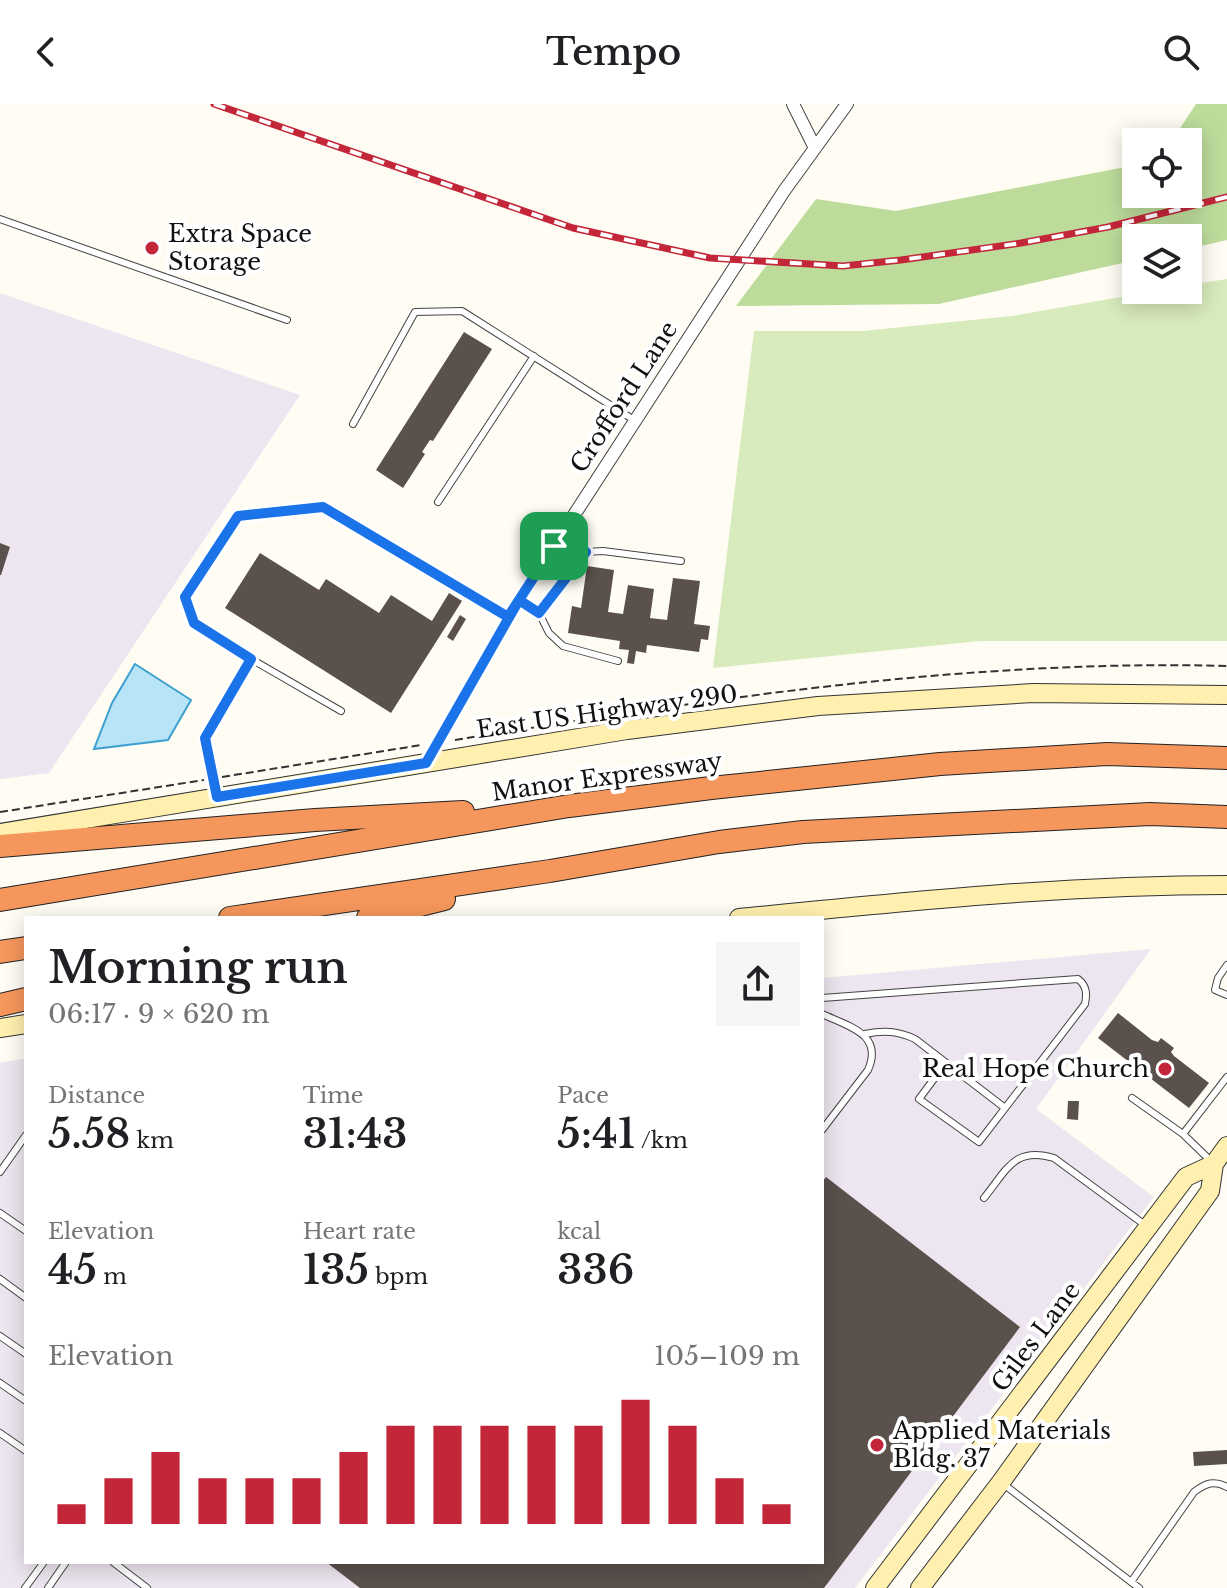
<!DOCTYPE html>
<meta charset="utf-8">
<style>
:root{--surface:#fff;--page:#f6f6f6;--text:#202124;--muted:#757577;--accent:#c32639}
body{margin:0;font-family:"Libre Baskerville",serif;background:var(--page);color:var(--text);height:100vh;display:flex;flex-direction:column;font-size:30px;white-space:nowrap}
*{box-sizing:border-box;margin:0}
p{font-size:26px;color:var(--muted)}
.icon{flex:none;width:44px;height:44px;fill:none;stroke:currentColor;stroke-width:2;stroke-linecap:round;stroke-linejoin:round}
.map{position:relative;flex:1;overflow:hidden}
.sheet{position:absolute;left:24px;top:812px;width:800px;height:648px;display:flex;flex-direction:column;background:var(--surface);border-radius:0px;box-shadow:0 4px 20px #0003}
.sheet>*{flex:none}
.controls{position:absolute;left:1122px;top:24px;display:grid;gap:16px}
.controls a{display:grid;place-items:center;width:80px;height:80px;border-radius:0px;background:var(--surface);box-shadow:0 4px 20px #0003;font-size:40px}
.pin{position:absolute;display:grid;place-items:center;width:68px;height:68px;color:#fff;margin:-34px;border-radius:16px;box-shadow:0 4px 12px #0006}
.round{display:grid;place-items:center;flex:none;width:84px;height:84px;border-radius:0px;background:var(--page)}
.overview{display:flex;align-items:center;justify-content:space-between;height:136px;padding:0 24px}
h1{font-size:44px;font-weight:600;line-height:60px}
.figures{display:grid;grid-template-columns:repeat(3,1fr);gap:12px;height:136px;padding:8px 24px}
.figures div{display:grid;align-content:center}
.figures b{font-size:40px;font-weight:600}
.figures small{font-size:22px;font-weight:400}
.figures p{font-size:22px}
.chart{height:224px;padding:16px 24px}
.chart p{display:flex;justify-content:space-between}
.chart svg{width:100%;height:144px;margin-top:8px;stroke:var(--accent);stroke-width:6}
header{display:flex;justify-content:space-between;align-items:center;height:104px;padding:0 24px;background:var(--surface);font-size:36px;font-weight:600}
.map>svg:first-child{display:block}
.industrial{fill:#ede5ef}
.green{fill:#d8ebbc}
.forest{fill:#bddc9b}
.water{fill:#b8e4f7;stroke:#3ea0cf;stroke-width:2}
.building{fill:#5a514d}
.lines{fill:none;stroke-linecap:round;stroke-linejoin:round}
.lane-casing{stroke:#444;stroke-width:8}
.street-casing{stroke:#444;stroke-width:14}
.secondary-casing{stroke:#333;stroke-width:20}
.highway-casing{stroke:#222;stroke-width:24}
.path{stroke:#333;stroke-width:2;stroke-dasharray:8 4;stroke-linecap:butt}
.lane{stroke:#fff;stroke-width:6}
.street{stroke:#fff;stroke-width:12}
.secondary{stroke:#fff0af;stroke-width:18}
.highway{stroke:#f5965c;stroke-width:22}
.rail-casing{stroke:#c32639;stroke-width:7}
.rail{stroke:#fff;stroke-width:4;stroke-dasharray:12;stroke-linecap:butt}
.route-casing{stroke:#fff;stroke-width:16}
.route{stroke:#1a73e8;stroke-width:10}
.poi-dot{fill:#c32639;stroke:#fff;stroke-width:3}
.labels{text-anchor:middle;stroke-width:8;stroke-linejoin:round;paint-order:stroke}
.poi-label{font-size:24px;fill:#111;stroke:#fff;text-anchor:start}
.street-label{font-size:24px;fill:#111;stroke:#fff}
</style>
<header><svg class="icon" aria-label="back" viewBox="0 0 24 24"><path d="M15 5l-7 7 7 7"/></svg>Tempo<svg class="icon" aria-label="search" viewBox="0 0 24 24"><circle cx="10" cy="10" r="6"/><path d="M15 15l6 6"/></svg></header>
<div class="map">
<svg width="1227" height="1484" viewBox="0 0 1227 1484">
<rect width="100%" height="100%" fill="#fffcf4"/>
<path class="industrial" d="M0,189L300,291L49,669L0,675Z
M1151,845L1036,1005L1154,1093L855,1484H0V959L26,954V1458H822V874Z"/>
<path class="green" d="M1227,175V537H980L713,564L754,227H863L1012,212L1161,186H1188V181Z"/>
<path class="forest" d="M1196,0H1227V136L1188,145V134H1136V156L939,200L736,202L816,95L896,107L1136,61V90H1188V38H1171Z"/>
<path class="water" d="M135,560L191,596L168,636L94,645L112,599Z"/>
<path class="building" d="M464,228L492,245L433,337L430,336L422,348L425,350L403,384L376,366Z
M0,439L10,443L1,471H0Z
M260,449L319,486L326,475L379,509L391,491L432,517L449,489L462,497L391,609L225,504Z
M587,462L614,466L608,508L623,510L628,481L654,485L650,514L667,516L673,474L700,477L694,520L710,522L708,536L701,535L699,548L647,541L646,549L636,547L634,560L627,559L629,546L619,545L620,537L568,529L572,502L581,504Z
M460,511L466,515L453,537L447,533Z
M1118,909L1152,936L1158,938L1161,934L1174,944L1171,948L1174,952L1209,979L1189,1004L1098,934Z
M1068,997H1079L1078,1016L1067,1015Z
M826,1073L1020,1223L824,1484H360L326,1458H822V1078Z
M1227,1346V1360L1194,1362L1193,1348Z"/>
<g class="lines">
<g class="lane-casing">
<path id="lane" d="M0,115L287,216
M353,320L415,208L462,207L634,316
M438,398L534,252
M555,442L586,448
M519,496L539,509L549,529L563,542L618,557
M539,509L586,448L603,447L681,457
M251,555L341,607
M216,689L205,634L251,555L194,519L185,493L238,412L323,403L508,513
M1227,861L1218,874L1215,886L1227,891
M822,894L1078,875C1087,882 1087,890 1085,900L979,1038L919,995L945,960
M822,910C848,922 884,930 868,966L822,1026
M865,930C884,926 898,927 915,935L1005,1004
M1132,994L1183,1030L1213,1059
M1183,1030L1227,973
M0,1068L26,1031
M984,1094C1007,1066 1014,1042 1054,1054L1145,1121
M0,1109L26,1127
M0,1175L26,1194
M0,1232L26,1250
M0,1279L26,1297
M0,1329L26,1347
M1002,1379L1139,1484
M113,1458L147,1484
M1131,1478L1194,1388C1206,1379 1214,1376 1227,1383
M25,1484L44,1458
M48,1484L66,1458"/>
</g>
<g class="street-casing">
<path id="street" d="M793,0L814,42
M426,659L519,496L784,87L847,0"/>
</g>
<g class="secondary-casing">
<path id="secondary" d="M0,729L627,626L818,602L1033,589L1227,591
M739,814C901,798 1063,781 1227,781
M0,924L26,920
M875,1484L1186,1073L1214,1060L1227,1042
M920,1484L1001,1378L1210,1087L1214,1060"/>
</g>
<g class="highway-casing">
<path id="highway" d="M0,742L315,716L463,708
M0,796L569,702L711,684L940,660L1107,650L1227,654
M230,814L550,767L719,738L803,728L1150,710L1227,713
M368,814L444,795
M0,848L26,844
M0,901L26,895"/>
</g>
<path class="path" d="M455,636C711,595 968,555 1227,562
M222,673L421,641
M0,708L204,676"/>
<use href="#lane" class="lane"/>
<use href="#street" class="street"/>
<use href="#secondary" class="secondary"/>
<use href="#highway" class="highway"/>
<g class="rail-casing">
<path id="rail" d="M214,0L573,124L710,154L843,162L901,156L1021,139L1108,123L1227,93"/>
</g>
<use href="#rail" class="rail"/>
</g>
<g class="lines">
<g class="route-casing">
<path id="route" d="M554,442L508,513L323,403L238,412L185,493L194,519L251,555L205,634L217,693L426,659L519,496L539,509L586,448L554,442"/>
</g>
<use href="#route" class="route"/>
</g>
<g class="poi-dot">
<circle cx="152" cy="144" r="8"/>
<circle cx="1165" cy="965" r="8"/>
<circle cx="877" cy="1341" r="8"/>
</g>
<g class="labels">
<g class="poi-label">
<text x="168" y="138">Extra Space<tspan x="168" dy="28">Storage</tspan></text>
<text x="1149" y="973" text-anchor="end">Real Hope Church</text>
<text x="893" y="1335">Applied Materials<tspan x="893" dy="28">Bldg. 37</tspan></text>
</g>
<g class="street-label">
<text transform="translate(624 293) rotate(-57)" y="8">Crofford Lane</text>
<text transform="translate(607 608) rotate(-8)" y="8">East US Highway 290</text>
<text transform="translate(607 673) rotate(-8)" y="8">Manor Expressway</text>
<text transform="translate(1036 1233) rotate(-53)" y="8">Giles Lane</text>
</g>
</g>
</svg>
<div class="controls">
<a><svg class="icon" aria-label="locate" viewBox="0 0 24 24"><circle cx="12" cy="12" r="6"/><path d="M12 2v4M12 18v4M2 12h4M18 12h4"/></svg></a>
<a><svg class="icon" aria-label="layers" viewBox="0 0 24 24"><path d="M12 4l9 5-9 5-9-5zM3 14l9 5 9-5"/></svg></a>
</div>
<div class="pin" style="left:554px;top:442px;background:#1e9e55"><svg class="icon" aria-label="arrive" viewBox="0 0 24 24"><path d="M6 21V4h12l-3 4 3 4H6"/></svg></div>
<section class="sheet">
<div class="overview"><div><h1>Morning run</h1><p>06:17 · 9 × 620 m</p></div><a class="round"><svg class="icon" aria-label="share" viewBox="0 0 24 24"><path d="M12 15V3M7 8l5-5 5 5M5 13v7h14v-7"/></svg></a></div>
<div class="figures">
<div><p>Distance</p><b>5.58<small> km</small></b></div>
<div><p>Time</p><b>31:43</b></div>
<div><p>Pace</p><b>5:41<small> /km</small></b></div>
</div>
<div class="figures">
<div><p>Elevation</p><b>45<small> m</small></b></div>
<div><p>Heart rate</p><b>135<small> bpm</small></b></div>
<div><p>kcal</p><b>336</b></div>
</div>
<div class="chart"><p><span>Elevation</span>105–109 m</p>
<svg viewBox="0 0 160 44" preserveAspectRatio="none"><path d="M5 44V38M15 44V30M25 44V22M35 44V30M45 44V30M55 44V30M65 44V22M75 44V14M85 44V14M95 44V14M105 44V14M115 44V14M125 44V6M135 44V14M145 44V30M155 44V38"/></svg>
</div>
</section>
</div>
